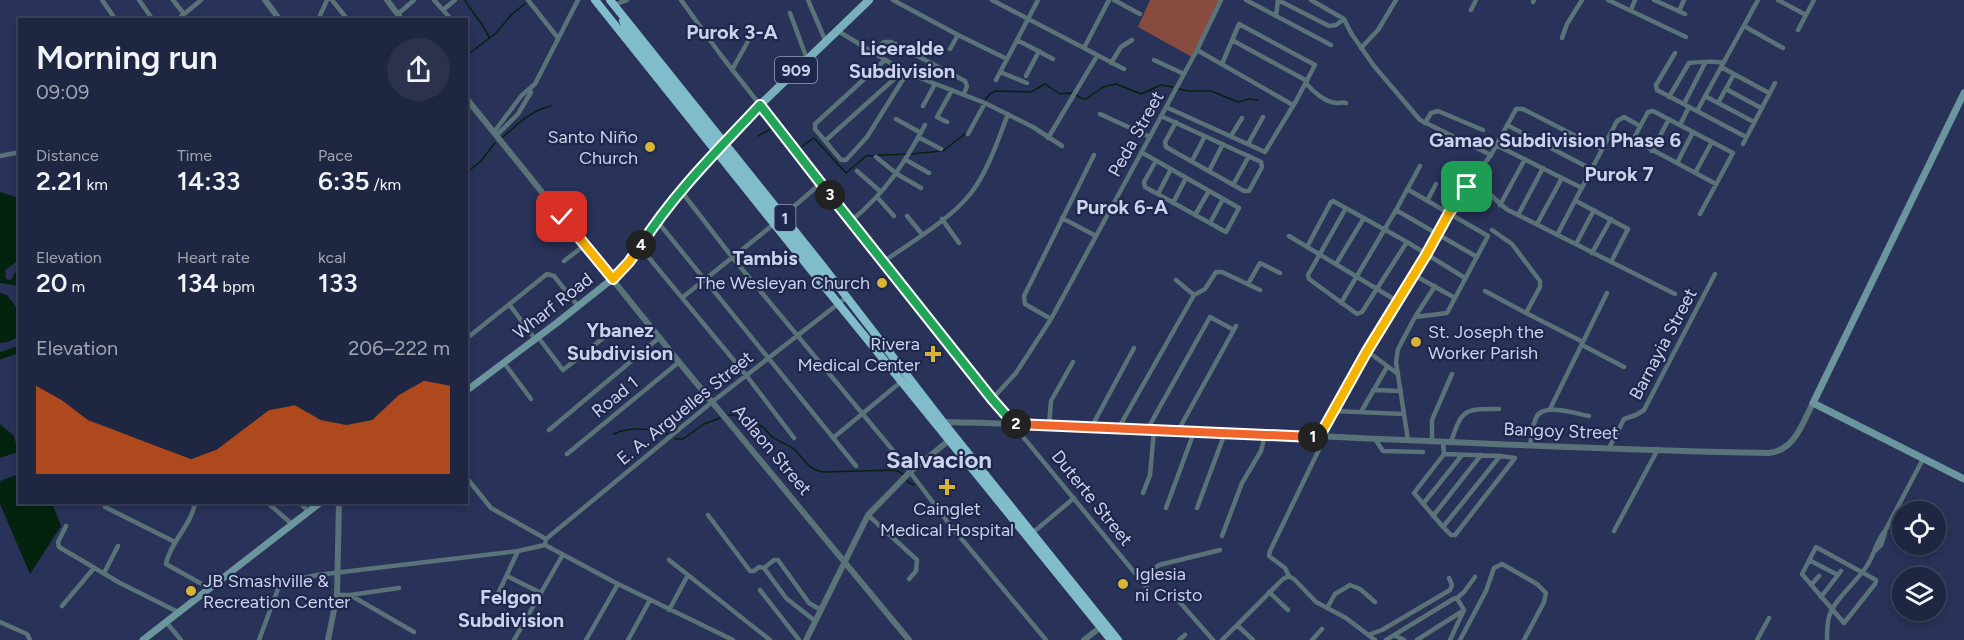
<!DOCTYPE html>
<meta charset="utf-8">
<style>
:root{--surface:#1f2642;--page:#2c324d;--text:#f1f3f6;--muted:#a1a5b2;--line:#3c435b;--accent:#ea580c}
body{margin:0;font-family:Figtree,sans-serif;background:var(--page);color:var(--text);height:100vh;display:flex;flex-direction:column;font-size:22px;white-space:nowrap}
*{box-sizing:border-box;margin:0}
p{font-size:20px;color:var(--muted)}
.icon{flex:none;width:33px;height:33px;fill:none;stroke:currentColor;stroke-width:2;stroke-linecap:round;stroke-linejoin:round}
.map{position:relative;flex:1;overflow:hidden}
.sheet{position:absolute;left:18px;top:18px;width:450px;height:486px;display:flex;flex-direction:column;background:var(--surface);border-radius:0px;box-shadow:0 3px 9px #0003,0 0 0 2px var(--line)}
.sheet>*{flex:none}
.controls{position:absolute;left:1892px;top:501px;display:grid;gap:12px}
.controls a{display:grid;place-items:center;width:54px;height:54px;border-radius:50%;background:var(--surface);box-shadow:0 3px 9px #0003,0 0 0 2px var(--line);font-size:30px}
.pin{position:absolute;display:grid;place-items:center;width:51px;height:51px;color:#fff;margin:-26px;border-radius:12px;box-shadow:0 3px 9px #0006}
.km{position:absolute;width:30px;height:30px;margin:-15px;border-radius:50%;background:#222;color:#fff;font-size:16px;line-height:30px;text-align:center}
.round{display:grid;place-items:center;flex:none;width:63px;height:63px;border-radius:32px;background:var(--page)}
.summary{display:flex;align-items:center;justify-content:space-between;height:102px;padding:0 18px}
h1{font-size:33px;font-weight:600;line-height:45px}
.stats{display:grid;grid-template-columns:repeat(3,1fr);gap:9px;height:102px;padding:6px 18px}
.stats div{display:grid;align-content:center}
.stats b{font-size:26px;font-weight:600}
.stats small{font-size:16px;font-weight:400}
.stats p{font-size:16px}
.chart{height:168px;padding:12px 18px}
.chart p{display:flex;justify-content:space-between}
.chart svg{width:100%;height:108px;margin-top:6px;fill:var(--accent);opacity:.7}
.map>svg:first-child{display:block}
.green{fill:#874b3f}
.water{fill:#03230f}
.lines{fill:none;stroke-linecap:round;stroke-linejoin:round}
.stream{stroke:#03230f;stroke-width:1.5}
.river{stroke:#03230f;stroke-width:7}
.minor{stroke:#597379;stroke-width:4.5}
.tertiary{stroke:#597379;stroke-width:6}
.secondary{stroke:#6c969e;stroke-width:7}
.primary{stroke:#7ab0bc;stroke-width:8}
.trunk{stroke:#80bcc9;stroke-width:8}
.trunk-bridge{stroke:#80bcc9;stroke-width:8}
.split-1-casing{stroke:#fff;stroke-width:12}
.split-2-casing{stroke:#fff;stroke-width:12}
.split-3-casing{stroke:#fff;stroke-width:12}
.split-4-casing{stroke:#fff;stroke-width:12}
.split-5-casing{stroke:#fff;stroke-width:12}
.split-1{stroke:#f5b400;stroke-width:8}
.split-2{stroke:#f0652b;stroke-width:8}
.split-3{stroke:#22a559;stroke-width:8}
.split-4{stroke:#22a559;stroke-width:8}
.split-5{stroke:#f5b400;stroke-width:8}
.poi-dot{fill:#d8b434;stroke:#1f274d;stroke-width:2}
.labels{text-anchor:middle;stroke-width:4.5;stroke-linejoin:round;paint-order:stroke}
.shield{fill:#1f274d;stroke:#979fbc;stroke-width:1.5}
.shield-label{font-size:16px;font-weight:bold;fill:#cbd2eb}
.street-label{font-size:18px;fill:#cbd2eb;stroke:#1f274d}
.poi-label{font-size:18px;fill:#cbd2eb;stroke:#1f274d;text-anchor:end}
.neighbourhood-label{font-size:20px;font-weight:bold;fill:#cbd2eb;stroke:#1f274d}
.district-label{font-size:24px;font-weight:bold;fill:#cbd2eb;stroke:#1f274d}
</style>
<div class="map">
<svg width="1964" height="640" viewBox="0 0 1964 640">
<rect width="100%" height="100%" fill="#293258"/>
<path class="green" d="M1150,0H1220L1192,57L1138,27Z"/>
<path class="water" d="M0,192L19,198V260L5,270L6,279L11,280L14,274L19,269V286L0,283Z
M0,293L7,295L19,311V336L8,342L0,343Z
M0,424L14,436L18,452L0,458Z
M19,474L20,502L52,503L61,526L30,574L0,504V481Z"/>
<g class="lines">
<path class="stream" d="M465,0C471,13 485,24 489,38
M466,56L496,33L512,14L526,3
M1179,89L1188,91H1211L1238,102L1249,99L1258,100
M1076,95L1081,98L1086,99L1103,87L1116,84L1141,94L1161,85L1173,87
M985,100L990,94L995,91L1031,92L1045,84L1060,94L1073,93
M758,136L774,127L791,149
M503,137C517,124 532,110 551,106
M798,149L814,138L846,173L866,156L906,154
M911,154L943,151L966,133
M466,173L480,162L495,143
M728,415C740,415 754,420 764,428C767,431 770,436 774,438C781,443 788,444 795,450C805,460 808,470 824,472L896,470L903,474
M614,434C627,427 655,428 668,434
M675,439H683L704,424L720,418
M906,479L908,482L914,485"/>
<path class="river" d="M0,356L20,349"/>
<path class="minor" d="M102,0L116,20
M139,0L153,20
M173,0L184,14
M332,0L348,20
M434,0L450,18
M528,0L558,38
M681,0L720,54L821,183L992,399L1148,589
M808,0L826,42
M893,0L958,35L1007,59
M992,0L1124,69
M1114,0L1140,14
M1246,0L1331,45
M1278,0L1329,26L1336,25L1344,19
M1311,0L1344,19L1351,33L1374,66L1420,120L1491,155
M1608,0L1686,37
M1654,0L1685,14
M1778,0L1806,15
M1533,2L1534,0
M614,5L627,0
M443,10L455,0
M1471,10L1476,0
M1631,10L1635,0
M1679,11L1684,0
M790,13L807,59
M398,14L414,0
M1276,16L1278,0
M177,20L201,0
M318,20L327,0
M1744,26L1783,48
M1798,30L1814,0
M838,31L907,73L985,103L1033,127L1062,146
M1562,38L1567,24L1582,0
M1017,40L1053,59
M1232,40L1307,81
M1084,48L1109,0
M1361,48L1378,30L1396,0
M950,49L958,35
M1197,50L1293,105
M873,52L884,42H891L965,81L967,86L964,94
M1675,53L1656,85L1657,90L1746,137
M885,60L815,124V129L841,160H846L867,137L907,73
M1154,60L1184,74
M1111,63L1121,47L1132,40
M1721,67L1769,93
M732,70L752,34
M1000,72L1027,83
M1026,76L1039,51
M996,80L1038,0
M1306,83C1312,91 1325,102 1336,103C1340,103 1343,102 1346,103
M1726,89L1761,108
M1705,96L1754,122
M1669,97L1689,63C1697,62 1716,61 1723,63
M1718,103L1734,74
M1684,104L1705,63
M923,106L935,84
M1166,107L1265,152L1296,101L1315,65L1239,24L1222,64
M1697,111L1758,0
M1100,114L1150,137
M1161,116L1259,161L1261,162L1262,167L1249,191H1244L1166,147L1165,142L1176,122
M896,119L921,133
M947,122L937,117L952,90
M1425,123L1431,113L1438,111L1483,130
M1507,125L1591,169
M1680,125L1689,107
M494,132L522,95L535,84L578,0
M968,134L985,103
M497,135L518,114L531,92
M1231,136L1242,118
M918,137L941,149
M1048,138L1097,56
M825,141L903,71
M1248,144L1263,117
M1743,144L1775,83
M1496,145L1582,188
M1652,151L1669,119
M1141,152L1239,208L1226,232L1145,187L1144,182L1156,161
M0,156L20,152
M876,157L897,174L921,188
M906,160L929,173
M1192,161L1205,136
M1677,163L1693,132
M857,171L881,192
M1209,171L1223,144
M1695,173L1712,142
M1473,178C1487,188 1494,201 1508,210L1675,294
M1233,185L1249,156
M1407,189L1488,236L1447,313L1415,317L1398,349L1396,362L1408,440
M681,191L732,257L901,460L950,525L1046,640
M1158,194L1171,169
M877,197L894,216
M1427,201L1436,184
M1576,201L1628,229L1611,262
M1173,203L1186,178
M1500,205L1525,159
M1346,208L1308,275L1309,279L1357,314L1362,312L1407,242
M1396,210L1477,257
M1700,214L1733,153L1653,111L1648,112L1635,136L1636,141L1716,184
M1195,215L1209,191
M1518,215L1543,168
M783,216L821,183
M907,216L922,234
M1062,218L1096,236
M942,219L959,243
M657,221L856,466
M851,221C886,192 904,164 925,125
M1210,223L1223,199
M1537,224L1562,178
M1492,230L1512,244L1540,281V287L1526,313L1583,342
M1557,235L1617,121L1624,117L1640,126
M1289,236L1397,301
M1576,244L1594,210
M640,247L746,375L794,438
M1307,247L1331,202L1333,201L1407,242L1465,278
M1592,253L1611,219
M564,261L585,245
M883,262C910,243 951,219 971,193C988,171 998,140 1008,114
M1336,264L1364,218
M1414,275L1455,298
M1176,280L1194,295
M1248,284L1260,263L1280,273
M1485,291L1526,313
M683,297L774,224
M1341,303L1396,210L1420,166
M509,304L535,339
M1415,317L1435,286
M1051,319L1025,304L1024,296L1094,155
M538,337L563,370L607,335
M466,339L547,274L554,276L578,306
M1582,345L1624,367
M1367,351L1398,374
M504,363L531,399
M1373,390L1401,391
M992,399L1016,373L1051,319L1197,50L1221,0
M1550,409L1607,293
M1334,411L1404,414
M1361,412L1387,367
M1049,426L1051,401L1073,362
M1091,428L1134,348
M1118,429L1194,295L1205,289L1216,272H1222L1260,290
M549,430L660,337
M1147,430L1210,317L1234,330
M1178,431L1236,326
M1319,437L1397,301L1427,255L1449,213L1463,191L1491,155L1516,109H1523L1601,149
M1325,437L1270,551L1269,556L1285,568L1289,576L1295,580L1316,602L1346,618L1375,640
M833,438L908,376
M1375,439L1383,451L1423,452
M1432,442V420L1452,374
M1443,442L1444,454L1414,493L1443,527L1500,456
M1451,442C1462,408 1465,409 1499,409
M1530,445C1532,436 1532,424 1537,416C1545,403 1577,414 1589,416
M1609,448L1624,419L1636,415L1644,410L1715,274
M567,454L679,362
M466,477L491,508L546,539
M1143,493L1150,475L1154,430
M104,502L105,507L175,542
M195,502C192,525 170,542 166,564L209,588
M299,502L309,512
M269,504L293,525
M1423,504L1462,455
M1166,508L1194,432
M1197,508L1225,433
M708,515L750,571H754L759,567L764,568L786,598L815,621
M868,515L917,560L916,571L909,579
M1433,516L1481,455
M66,526L58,542L59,547L120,583L178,612
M1443,527L1451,535H1455L1515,458L1500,456L1444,454
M1614,531L1658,449
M1030,535L1074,498
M1222,536L1242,483L1261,451L1265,435
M545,545L546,539L712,402L847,297
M1816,547L1876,580L1875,584L1844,623L1802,574Z
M1875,551L1881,545L1885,533
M669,560L770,640
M1809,560L1838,575
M764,568L774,560H778L809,603L821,610
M104,573L118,546
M507,576L541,593
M1140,578L1159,565L1220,550
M1811,585L1819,576
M399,588L350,595L414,632
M760,590L799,640
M1269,592L1288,610
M337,595H350
M1821,597L1841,571
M496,598L518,551
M1176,598L1213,640
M1457,598L1464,592L1475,577
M62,606L94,568
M1327,608L1335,594L1350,585L1360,589L1375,602
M669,610L688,575
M0,622L27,634L30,640
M166,622L181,640
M1237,625L1253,640
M1368,635L1382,630L1450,590L1452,585L1449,578
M1394,635L1404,640
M259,640L278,589L282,583L317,575L518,551L545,545L618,584L733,640
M514,640L562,556
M586,640L618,584
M628,640L650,600
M1179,640L1185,635
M1222,640L1283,579L1289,576
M1312,640L1322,629
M1386,640L1455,598L1458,600L1464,610L1450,640
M1417,640L1461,612
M1460,640L1486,591L1494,568L1502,564L1537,584L1546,593L1544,602L1524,640
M1757,640L1769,618
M1827,640C1827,632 1827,624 1829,617C1833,600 1859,580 1868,564C1875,553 1876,541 1885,531L1923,459"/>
<path class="tertiary" d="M265,0L280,20
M387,0L402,20
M466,98L679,362L909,640
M941,424L943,422C1219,428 1494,448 1769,453C1795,450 1802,424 1813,403
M328,640L337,595L339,502
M806,640L868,515L910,472L953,437
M1084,640L1102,626"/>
<path class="secondary" d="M1964,93L1813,403L1964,479
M466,391L558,322L621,272L665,210L716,152
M143,640L321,502"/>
<path class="primary" d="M721,147L760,105L869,0"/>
<path class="trunk" d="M595,0L811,270L1111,640
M610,0L822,265L943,422L1118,640
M623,21L629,33L685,104
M758,194L825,278L834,285"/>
<path class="trunk-bridge" d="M685,104L758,194"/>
</g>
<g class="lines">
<g class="split-1-casing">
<path id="split-1" d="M1313,437H1319L1367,351L1426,255L1449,213L1467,187"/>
</g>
<g class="split-2-casing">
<path id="split-2" d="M1016,424L1313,437"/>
</g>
<g class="split-3-casing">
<path id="split-3" d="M830,195L992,399L1014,424H1016"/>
</g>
<g class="split-4-casing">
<path id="split-4" d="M641,245C674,193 718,150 760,105L830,195"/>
</g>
<g class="split-5-casing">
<path id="split-5" d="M562,217L613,279L629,262L641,245"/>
</g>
<use href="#split-1" class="split-1"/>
<use href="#split-2" class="split-2"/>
<use href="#split-3" class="split-3"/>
<use href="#split-4" class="split-4"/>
<use href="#split-5" class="split-5"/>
</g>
<g class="poi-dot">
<circle cx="650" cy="147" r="6"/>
<circle cx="882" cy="283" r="6"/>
<circle cx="1416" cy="342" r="6"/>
<path d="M930 345h6v6h6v6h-6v6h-6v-6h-6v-6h6z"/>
<path d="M944 478h6v6h6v6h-6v6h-6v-6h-6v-6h6z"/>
<circle cx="1123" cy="584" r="6"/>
<circle cx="191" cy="591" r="6"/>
</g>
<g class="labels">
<g class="shield">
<rect x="775" y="57" width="42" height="26" rx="4.5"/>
<rect x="774.5" y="205" width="21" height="26" rx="4.5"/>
</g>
<g class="shield-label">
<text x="796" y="76">909</text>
<text x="785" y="224">1</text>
</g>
<g class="street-label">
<text transform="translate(1136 134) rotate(-61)" y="6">Peda Street</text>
<text transform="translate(553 306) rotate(-38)" y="6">Wharf Road</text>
<text transform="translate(1663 344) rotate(-62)" y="6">Barnayia Street</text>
<text transform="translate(615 397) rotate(-39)" y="6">Road 1</text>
<text transform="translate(685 408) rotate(-39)" y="6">E. A. Arguelles Street</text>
<text transform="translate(1561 431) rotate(2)" y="6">Bangoy Street</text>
<text transform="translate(772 450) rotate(50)" y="6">Adlaon Street</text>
<text transform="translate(1092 498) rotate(51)" y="6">Duterte Street</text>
</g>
<g class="poi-label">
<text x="638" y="143">Santo Niño<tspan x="638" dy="21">Church</tspan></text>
<text x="870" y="289">The Wesleyan Church</text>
<text x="1428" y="338" text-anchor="start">St. Joseph the<tspan x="1428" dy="21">Worker Parish</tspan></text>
<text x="920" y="350">Rivera<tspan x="920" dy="21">Medical Center</tspan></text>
<text x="947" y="515" text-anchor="middle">Cainglet<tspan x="947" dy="21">Medical Hospital</tspan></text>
<text x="1135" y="580" text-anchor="start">Iglesia<tspan x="1135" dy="21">ni Cristo</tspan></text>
<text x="203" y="587" text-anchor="start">JB Smashville &amp;<tspan x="203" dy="21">Recreation Center</tspan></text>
</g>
<g class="neighbourhood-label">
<text x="732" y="39">Purok 3-A</text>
<text x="902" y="55">Liceralde<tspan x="902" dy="23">Subdivision</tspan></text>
<text x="1555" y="147">Gamao Subdivision Phase 6</text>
<text x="1619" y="181">Purok 7</text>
<text x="1122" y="214">Purok 6-A</text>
<text x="765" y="265">Tambis</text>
<text x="620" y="337">Ybanez<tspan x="620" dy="23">Subdivision</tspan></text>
<text x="511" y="604">Felgon<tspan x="511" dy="23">Subdivision</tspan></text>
</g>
<g class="district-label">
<text x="939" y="468">Salvacion</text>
</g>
</g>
</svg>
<div class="controls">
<a><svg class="icon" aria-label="locate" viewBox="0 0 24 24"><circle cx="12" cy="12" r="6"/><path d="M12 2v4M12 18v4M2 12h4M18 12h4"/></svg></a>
<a><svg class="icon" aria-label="layers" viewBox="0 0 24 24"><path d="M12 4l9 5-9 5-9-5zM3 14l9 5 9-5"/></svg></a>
</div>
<div class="pin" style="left:1467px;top:187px;background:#1e9e55"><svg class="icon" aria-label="arrive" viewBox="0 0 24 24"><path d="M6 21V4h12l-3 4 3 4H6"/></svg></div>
<div class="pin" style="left:562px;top:217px;background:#d93025"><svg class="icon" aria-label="check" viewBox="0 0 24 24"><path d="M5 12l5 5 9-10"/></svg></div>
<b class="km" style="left:1313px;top:437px">1</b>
<b class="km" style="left:1016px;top:424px">2</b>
<b class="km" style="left:830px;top:195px">3</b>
<b class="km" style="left:641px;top:245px">4</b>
<section class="sheet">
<div class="summary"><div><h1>Morning run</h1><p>09:09</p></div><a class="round"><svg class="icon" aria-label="share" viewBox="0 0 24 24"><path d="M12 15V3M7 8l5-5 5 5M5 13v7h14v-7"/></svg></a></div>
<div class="stats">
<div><p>Distance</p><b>2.21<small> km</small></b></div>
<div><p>Time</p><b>14:33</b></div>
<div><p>Pace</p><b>6:35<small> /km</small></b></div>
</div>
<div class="stats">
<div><p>Elevation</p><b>20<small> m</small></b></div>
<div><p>Heart rate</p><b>134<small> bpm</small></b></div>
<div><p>kcal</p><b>133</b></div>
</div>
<div class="chart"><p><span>Elevation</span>206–222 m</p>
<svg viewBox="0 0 160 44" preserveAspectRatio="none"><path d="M0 44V8L10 14L20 22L30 26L40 30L50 34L60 38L70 34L80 26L90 18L100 16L110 22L120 24L130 22L140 12L150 6L160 8V44z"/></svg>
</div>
</section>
</div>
